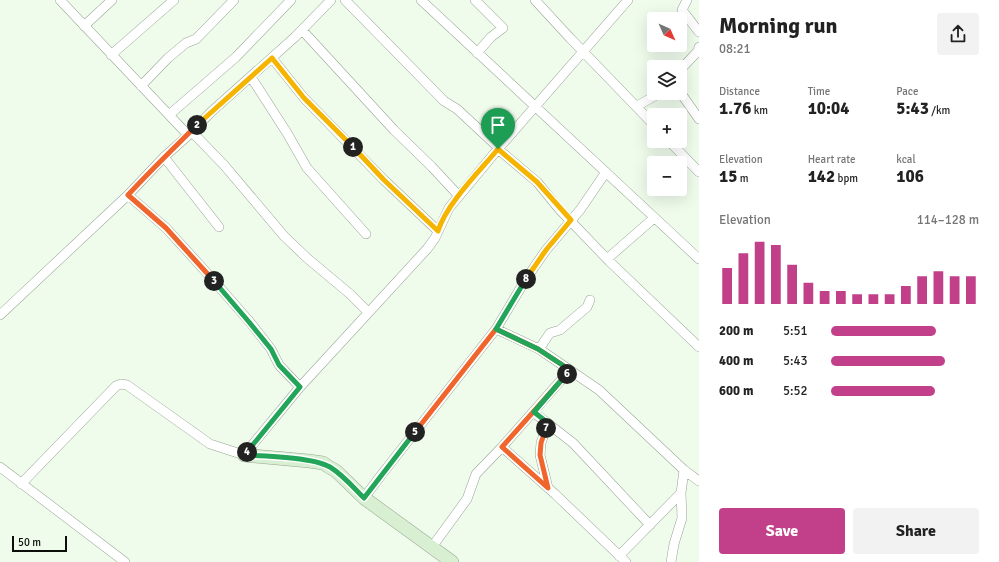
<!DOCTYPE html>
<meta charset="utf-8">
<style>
:root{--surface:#fff;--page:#f2f2f2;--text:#222;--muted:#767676;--accent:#c2408a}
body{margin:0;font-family:Signika,sans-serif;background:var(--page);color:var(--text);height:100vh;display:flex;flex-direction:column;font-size:15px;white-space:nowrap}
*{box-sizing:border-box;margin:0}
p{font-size:13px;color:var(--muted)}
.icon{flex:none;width:22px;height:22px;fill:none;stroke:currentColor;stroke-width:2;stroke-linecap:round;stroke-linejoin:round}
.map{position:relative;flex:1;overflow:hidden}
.drawer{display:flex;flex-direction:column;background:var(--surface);width:300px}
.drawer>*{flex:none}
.needle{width:26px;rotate:135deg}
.buttons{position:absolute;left:647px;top:12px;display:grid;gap:8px}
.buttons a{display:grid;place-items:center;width:40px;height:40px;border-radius:4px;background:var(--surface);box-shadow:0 4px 16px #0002;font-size:20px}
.scale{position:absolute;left:12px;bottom:10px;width:55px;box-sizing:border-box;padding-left:4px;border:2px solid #0a0f09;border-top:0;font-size:11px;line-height:14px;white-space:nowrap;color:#0a0f09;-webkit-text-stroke:3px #effcec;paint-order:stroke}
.pin{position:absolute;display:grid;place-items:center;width:34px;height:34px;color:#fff;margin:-41px -17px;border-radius:50% 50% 50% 0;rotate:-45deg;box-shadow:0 0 4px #0007}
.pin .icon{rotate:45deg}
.km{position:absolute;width:20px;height:20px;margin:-10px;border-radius:50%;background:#222;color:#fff;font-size:11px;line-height:20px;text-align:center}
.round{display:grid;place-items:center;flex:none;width:42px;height:42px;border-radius:4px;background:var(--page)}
.headline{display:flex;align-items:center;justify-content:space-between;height:68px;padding:0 20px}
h1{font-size:22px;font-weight:800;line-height:30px}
.figures{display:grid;grid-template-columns:repeat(3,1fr);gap:6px;height:68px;padding:4px 20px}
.figures div{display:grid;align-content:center}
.figures b{font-size:17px;font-weight:800}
.figures small{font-size:11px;font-weight:400}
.figures p{font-size:11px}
.chart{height:112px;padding:8px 20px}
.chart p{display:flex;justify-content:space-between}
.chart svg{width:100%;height:72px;margin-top:4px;stroke:var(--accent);stroke-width:6}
.primary-button{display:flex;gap:8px;margin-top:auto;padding:8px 20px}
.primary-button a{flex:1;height:46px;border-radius:4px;background:var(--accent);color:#fff;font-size:16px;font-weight:800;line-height:46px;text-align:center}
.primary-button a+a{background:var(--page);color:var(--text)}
ul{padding:0 20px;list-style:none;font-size:13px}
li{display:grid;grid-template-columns:64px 48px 1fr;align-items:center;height:30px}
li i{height:10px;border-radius:5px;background:var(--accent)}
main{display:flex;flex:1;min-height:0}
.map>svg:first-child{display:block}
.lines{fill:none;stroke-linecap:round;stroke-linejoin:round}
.street-casing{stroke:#98a495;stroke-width:10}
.secondary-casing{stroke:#98a495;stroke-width:14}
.street{stroke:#fff;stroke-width:9}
.secondary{stroke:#d8efd1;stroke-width:13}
.split-1-casing{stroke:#fff;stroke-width:8}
.split-2-casing{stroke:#fff;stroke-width:8}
.split-3-casing{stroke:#fff;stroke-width:8}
.split-4-casing{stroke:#fff;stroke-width:8}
.split-5-casing{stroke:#fff;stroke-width:8}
.split-6-casing{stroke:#fff;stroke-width:8}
.split-7-casing{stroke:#fff;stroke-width:8}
.split-8-casing{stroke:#fff;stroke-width:8}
.split-9-casing{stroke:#fff;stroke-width:8}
.split-1{stroke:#f5b400;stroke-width:5}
.split-2{stroke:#f5b400;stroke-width:5}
.split-3{stroke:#f0652b;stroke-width:5}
.split-4{stroke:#22a559;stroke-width:5}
.split-5{stroke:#22a559;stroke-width:5}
.split-6{stroke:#f0652b;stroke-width:5}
.split-7{stroke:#f0652b;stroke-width:5}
.split-8{stroke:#22a559;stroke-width:5}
.split-9{stroke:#f5b400;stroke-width:5}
</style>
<main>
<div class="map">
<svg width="699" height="562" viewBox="0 0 699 562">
<rect width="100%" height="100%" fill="#effcec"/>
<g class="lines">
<g class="street-casing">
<path id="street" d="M60,0L188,135
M345,0L444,101L457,109L499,148
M421,0L699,259
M475,0L503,28L491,37L477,53
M535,0L570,38L654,125
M687,0L682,10L699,32
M84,26L112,0
M302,30L394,130L432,167L459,196
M111,55L174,0
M272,58L304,98L384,180L438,231
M680,70L698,51L699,47
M251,77L287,133L307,168L366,234
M141,86L168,58L186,43L196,39L234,0
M680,92L699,119
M637,106L653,97L656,93
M169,115L236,57L291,0
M192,132L224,165L284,236L307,258L350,294L368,312
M669,141L699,172
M498,149L537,182L560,210L609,261L699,347
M164,157L219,227
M128,195L166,228L207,273L249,321L271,349L279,365L300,387
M607,259L654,218
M0,315L128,195L164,157L192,132L211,112L295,37L331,0
M496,329L539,349L599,390L684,470L699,481
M539,349L550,333L560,330L587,307L590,300
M533,412L573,443L650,525
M548,423L541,443L540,455L548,488
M502,447L555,494L626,562
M0,467L125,562
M21,484L116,386L121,384L127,385L210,444L244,455L300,387L427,249L435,238L449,208L498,149L628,0
M364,498L382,474L496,329L526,279L546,250L580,210L606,172
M432,547L467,499L476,474L502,447L570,370
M619,556L681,493
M671,562L674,544L682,518L681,493L684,470"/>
</g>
<g class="secondary-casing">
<path id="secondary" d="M244,455L309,461L323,463L329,467L336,471L364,498L452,562"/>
</g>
<use href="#street" class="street"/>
<use href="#secondary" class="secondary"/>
</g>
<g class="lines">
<g class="split-1-casing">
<path id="split-1" d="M353,147L384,180L438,231C447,203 479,172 498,149"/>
</g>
<g class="split-2-casing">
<path id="split-2" d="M197,125L272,58L304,98L353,147"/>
</g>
<g class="split-3-casing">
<path id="split-3" d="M197,125C174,148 150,171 128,195L166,228L214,281"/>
</g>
<g class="split-4-casing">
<path id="split-4" d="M214,281L249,322L271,349L279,365L300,387L247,452"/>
</g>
<g class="split-5-casing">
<path id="split-5" d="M247,452L244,455C265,456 313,457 330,467C343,475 354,488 364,498L415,432"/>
</g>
<g class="split-6-casing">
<path id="split-6" d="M415,432L496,329L538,349L570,370L567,374"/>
</g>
<g class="split-7-casing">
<path id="split-7" d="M546,428L541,443L540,455L548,488L502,447L567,374"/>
</g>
<g class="split-8-casing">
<path id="split-8" d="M526,279L496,329L538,349L570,370L534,412L548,423L546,428"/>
</g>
<g class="split-9-casing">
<path id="split-9" d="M498,149L537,182L571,220L546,250L526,279"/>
</g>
<use href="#split-1" class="split-1"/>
<use href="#split-2" class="split-2"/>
<use href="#split-3" class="split-3"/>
<use href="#split-4" class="split-4"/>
<use href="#split-5" class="split-5"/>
<use href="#split-6" class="split-6"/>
<use href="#split-7" class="split-7"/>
<use href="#split-8" class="split-8"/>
<use href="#split-9" class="split-9"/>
</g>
</svg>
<div class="buttons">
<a><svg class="needle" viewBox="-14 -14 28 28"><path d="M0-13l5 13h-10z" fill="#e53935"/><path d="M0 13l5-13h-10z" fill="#767676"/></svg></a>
<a><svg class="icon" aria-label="layers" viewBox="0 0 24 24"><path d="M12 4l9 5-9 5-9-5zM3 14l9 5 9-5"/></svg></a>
<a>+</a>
<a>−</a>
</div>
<div class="scale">50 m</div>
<div class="pin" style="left:498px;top:149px;background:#1e9e55"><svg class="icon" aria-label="arrive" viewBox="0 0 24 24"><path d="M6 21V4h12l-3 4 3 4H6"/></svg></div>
<b class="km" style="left:353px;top:147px">1</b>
<b class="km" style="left:197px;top:125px">2</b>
<b class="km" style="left:214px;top:281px">3</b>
<b class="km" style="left:247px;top:452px">4</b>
<b class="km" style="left:415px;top:432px">5</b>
<b class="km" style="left:567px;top:374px">6</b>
<b class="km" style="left:546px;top:428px">7</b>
<b class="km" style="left:526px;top:279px">8</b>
</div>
<section class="drawer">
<div class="headline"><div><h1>Morning run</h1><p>08:21</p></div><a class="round"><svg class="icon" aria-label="share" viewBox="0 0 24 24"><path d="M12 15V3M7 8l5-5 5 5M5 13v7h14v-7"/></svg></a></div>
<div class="figures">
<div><p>Distance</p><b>1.76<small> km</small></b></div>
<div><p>Time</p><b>10:04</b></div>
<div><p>Pace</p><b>5:43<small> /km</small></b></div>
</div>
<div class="figures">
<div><p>Elevation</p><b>15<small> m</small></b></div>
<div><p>Heart rate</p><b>142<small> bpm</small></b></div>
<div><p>kcal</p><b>106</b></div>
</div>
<div class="chart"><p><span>Elevation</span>114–128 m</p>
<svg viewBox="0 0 160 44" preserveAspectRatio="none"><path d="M5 44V22M15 44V13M25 44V6M35 44V8M45 44V20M55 44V31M65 44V36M75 44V36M85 44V38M95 44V38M105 44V38M115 44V33M125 44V27M135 44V24M145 44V27M155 44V27"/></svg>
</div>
<ul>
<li><b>200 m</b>5:51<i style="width:71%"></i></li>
<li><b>400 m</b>5:43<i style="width:77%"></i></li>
<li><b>600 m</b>5:52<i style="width:70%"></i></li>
</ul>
<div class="primary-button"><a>Save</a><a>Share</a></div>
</section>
</main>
